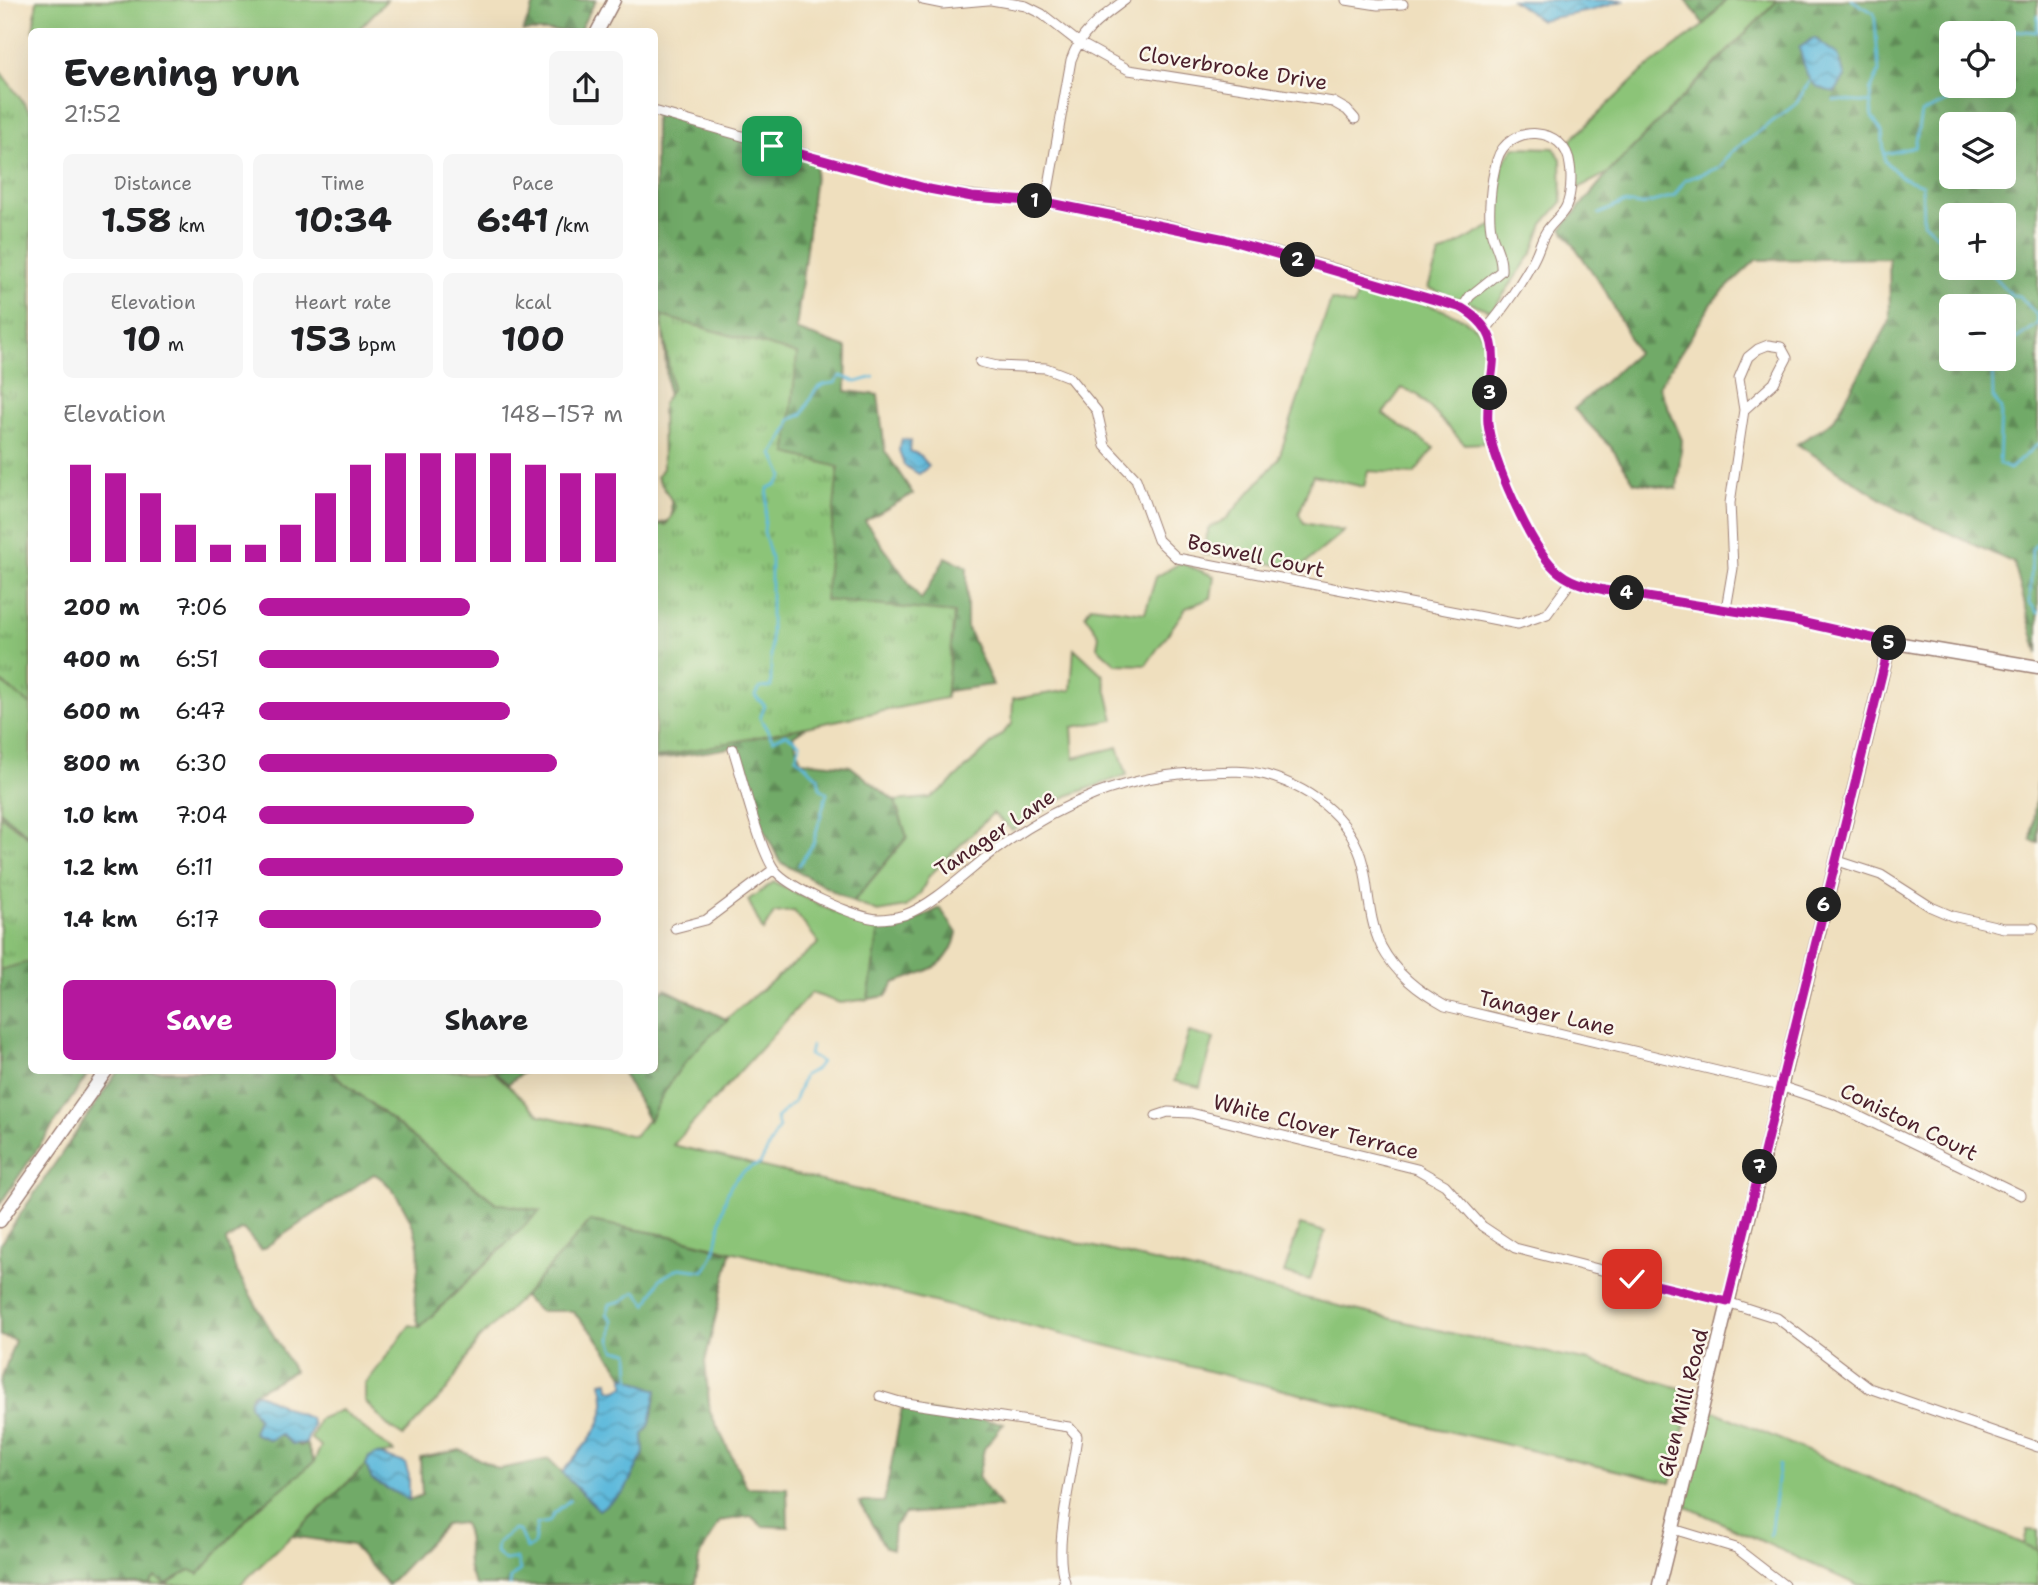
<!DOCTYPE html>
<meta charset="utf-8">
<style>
:root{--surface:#fff;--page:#f6f6f6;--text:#202124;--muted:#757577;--accent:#b5179e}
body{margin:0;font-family:"Shantell Sans",sans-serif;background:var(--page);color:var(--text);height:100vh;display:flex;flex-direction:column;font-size:26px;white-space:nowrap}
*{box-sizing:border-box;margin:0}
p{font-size:23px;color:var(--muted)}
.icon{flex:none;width:38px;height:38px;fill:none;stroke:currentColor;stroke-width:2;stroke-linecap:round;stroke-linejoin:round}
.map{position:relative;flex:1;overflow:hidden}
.sheet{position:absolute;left:28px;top:28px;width:630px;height:1046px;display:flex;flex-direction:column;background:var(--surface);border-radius:10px;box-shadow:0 7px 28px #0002}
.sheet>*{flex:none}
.buttons{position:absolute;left:1939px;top:21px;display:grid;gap:14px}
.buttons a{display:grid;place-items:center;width:77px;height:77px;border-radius:10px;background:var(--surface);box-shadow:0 7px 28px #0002;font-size:35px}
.pin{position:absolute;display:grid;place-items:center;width:60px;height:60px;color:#fff;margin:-30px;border-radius:14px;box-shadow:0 4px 10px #0006}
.km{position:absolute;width:35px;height:35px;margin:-18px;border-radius:50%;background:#222;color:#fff;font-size:19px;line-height:35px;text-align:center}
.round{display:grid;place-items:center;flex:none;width:74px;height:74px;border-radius:10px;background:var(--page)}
.head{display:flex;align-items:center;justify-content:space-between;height:119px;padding:0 35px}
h1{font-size:38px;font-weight:700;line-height:52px}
.metrics{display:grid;grid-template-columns:repeat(3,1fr);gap:10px;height:119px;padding:7px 35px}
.metrics div{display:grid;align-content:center;border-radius:10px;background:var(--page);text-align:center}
.metrics b{font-size:35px;font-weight:700}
.metrics small{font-size:19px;font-weight:400}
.metrics p{font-size:19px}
.chart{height:196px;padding:14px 35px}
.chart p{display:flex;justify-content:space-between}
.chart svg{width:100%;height:126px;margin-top:7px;stroke:var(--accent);stroke-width:6}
.primary-button{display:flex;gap:14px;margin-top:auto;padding:14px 35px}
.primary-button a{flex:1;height:80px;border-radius:10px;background:var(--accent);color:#fff;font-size:28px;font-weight:700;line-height:80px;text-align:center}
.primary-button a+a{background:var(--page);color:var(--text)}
ul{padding:0 35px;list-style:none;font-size:23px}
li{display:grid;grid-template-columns:112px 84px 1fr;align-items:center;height:52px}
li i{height:18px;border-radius:9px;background:var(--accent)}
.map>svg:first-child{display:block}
.grass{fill:#8cc478;stroke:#6b7252;stroke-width:2}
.forest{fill:url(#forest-firs);stroke:#5e644a;stroke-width:2;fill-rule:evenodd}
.park{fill:url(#park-tufts);stroke:#6b7252;stroke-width:2}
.water{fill:url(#water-waves);stroke:#546c84;stroke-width:2}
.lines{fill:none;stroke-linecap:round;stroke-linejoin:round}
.stream{stroke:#5ebadc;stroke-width:2.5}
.street-casing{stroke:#9c7f74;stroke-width:11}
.secondary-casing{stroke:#9c7f74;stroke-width:15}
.street{stroke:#fff;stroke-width:9}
.secondary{stroke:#fff;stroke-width:12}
.route-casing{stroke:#fff;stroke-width:14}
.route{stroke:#b5179e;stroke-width:9}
.labels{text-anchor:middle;stroke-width:5;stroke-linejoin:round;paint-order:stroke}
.street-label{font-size:21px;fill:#4a1f2b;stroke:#fbf7ec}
</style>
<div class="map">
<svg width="2038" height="1585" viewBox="0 0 2038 1585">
<defs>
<pattern id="forest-firs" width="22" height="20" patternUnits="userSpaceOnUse" patternTransform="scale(1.75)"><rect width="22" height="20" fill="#71aa68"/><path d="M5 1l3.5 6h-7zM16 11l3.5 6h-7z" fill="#5f8a56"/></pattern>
<pattern id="park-tufts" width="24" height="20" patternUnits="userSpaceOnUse" patternTransform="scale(1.75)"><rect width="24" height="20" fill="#8cc478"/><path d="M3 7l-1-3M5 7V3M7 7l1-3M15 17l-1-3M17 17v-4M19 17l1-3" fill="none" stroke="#749f63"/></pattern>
<pattern id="water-waves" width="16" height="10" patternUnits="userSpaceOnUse" patternTransform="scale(1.75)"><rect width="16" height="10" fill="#5ebadc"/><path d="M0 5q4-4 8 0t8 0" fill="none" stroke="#5097b3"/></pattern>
</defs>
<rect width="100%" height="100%" fill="#fbf7ec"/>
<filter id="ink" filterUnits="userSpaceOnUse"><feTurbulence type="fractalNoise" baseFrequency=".0143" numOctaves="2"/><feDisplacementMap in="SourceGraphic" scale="14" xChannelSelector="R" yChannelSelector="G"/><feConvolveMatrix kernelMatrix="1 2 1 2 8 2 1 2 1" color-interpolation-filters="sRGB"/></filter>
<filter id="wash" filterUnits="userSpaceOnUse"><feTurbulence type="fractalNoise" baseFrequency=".00686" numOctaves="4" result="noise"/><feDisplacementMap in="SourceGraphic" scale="28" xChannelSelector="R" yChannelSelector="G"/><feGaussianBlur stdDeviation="1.57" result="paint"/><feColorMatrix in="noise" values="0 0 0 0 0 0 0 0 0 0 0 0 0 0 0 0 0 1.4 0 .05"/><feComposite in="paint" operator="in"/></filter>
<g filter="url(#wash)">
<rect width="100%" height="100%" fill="#efdfbe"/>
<path class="grass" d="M37,0H387L357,31H33Z
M1726,0H1778L1608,173L1577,189L1575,159L1569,147L1571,140L1644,70L1704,25Z
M1515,147L1554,148L1561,159L1562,202L1543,224L1533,252L1492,311L1428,288L1439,255L1498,222L1502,164Z
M1359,288C1389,296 1483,310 1486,346C1489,378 1480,410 1484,443L1464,444L1418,395L1402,388L1383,414L1434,448L1414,474L1368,471L1364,487L1313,475L1299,514L1304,523L1344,531L1300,568L1202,554L1209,528L1227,518L1278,460L1331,300L1354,306Z
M1180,563L1214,576L1211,598L1186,608L1146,665L1116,664L1097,647L1099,635L1085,615L1091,606L1145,613L1156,577Z
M1074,648L1103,675L1114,720L1072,727L1074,758L1118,747L1127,775L1067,796L1012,830L993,813L929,876L920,894L906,907L878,912L853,902L907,837L895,801L930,798L946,787L1012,724L1013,699L1071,690Z
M0,656L31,682V838L0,811Z
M774,882L845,917L879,929L868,999L840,1003L811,993L673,1145L1459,1335L1589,1361L1693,1392L1671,1483L1439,1429L671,1236L590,1221L541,1279L478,1340L447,1390L403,1436L387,1425L365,1401V1385L410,1325L420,1327L505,1246L496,1203L330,1071H493L540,1115L634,1136C658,1111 667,1077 692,1052C727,1014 779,977 819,943L794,911L774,913L763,931L748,900Z
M1189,1032L1214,1039L1200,1087L1174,1081Z
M1300,1225L1325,1232L1310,1280L1284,1273Z
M1707,1408L2038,1550V1585H1857L1685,1506Z
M341,1410L394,1452L369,1457L366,1465L240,1585H149L155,1577L190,1569L199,1573L251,1513L314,1462L321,1446L311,1439L319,1419Z"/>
<path class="forest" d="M536,0H596L579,31H523Z
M1686,0H1726L1704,25Z
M1778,0H2038V654L2014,563L1897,509L1797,444L1833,421L1890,321L1889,258L1756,260L1715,299L1659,386L1682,440L1677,489L1634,482L1611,447L1574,409L1637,353L1606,292L1562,228L1608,173ZM1951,33H2004V86H1951ZM1951,124H2004V177H1951ZM1951,215H2004V268H1951ZM1951,306H2004V359H1951Z
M655,111L817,159L796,330L847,348L846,391L878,395L885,451L913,494L865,521L921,600L946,557L967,567V627L993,685L840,705L793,736L801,761L850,766L895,801L907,837L853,902L780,862L763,827L735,747L655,760V525L672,520C668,452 670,383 661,315L655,309Z
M2038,778V843L2031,841Z
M0,811L31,838L32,1071H90L0,1204Z
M940,908L957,933C950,969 925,971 894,983L886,996L868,999L879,929L904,926Z
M665,989L728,1020C689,1054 672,1074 649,1121L622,1071H654L655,997Z
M118,1071H330L496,1203L540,1211L420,1327C407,1296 422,1277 418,1246C416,1225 394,1183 374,1174L261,1250L243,1229L226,1241L235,1268L294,1371L252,1394L258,1419L253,1433L270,1440L280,1434L300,1446L306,1443L314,1462L251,1514L199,1574L190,1570L166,1584L155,1577L149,1585H0V1383L15,1340L0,1336V1244Z
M493,1071H525L508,1084Z
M590,1221L671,1236L731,1252L705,1362L710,1412L747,1487L787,1488L788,1527L762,1526L751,1516L720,1521L699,1558L695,1585H476C459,1557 475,1549 463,1523L445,1525L388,1585L352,1545L292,1536L366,1465L372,1480L409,1500L422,1495L420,1458L460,1450L499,1469L549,1459L599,1509L643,1450V1434L650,1424L657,1391L624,1376L593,1333L572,1311H539L523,1297Z
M902,1408L1004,1423L984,1449L978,1477L1000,1507L905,1514L894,1526L892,1549L885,1547L859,1502H884Z"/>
<path class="park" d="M0,71L32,114L31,705L0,681Z
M661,316L797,354L787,453L838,467L825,600L954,613L946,698L655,758V524L666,525L676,508L657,477L663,468L662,405L672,388Z
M0,815L32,840L31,961L0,970Z
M2027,1530L2038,1531V1550L2024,1544Z"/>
<path class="water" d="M1512,0H1626L1590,11L1540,20Z
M1814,38L1838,55L1845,77L1835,92C1804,87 1808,75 1799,48Z
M902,439L911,441L910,451L920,455L929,466L919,474L904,465L899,450Z
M624,1376L657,1390L650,1424L643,1435L644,1453L624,1492L599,1510L562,1473C585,1442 614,1423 601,1382L608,1381L609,1389L617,1390L624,1386Z
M255,1393C276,1400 290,1412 310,1418L313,1425L306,1443L292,1444L280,1434L270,1440L253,1433L258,1419L249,1405L250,1399Z
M377,1454L405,1463L409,1476V1500L372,1480L366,1465L369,1457Z"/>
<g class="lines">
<path class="stream" d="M1852,0L1874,13L1875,21L1879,72L1870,91L1872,117L1882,132L1885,161L1901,177L1922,185L1923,222L1941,239L1951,242
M2004,35L2011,30L2037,32L2038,16
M2004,37L2007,45L2004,55
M1834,100L1871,103
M1885,154L1915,147L1921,113L1953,99L1966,86
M1599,214L1623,203L1641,205L1674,196L1685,180L1720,167L1730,153L1796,104L1809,82
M1986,268L2011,295L2020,296L2038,317L2037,325L2013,341L2004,332
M1992,359L1993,397L2001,409L1999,464L2010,469L2038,444
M2038,543L2032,549L2030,603L2038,613
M799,865L813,844L827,793L820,788L818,777L796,757L800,744L786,734L773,740L760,718L765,706L755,696L760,688L771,687V558L764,532L768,488L777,484L783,476L773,454L789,427L790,420L803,414C811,399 813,383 835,383L841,376L857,382L874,377
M630,1379L629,1352L615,1350L611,1340L613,1320L607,1314L610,1304L622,1301L636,1291L647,1305L660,1279L679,1268L704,1271C731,1238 707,1180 760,1164L779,1127L776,1118L794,1102L804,1075L815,1070L821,1062L809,1055L811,1046
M1770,1536L1779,1465
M510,1585L511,1578L520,1570L517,1559L505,1561L496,1553L497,1543L513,1530L519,1531L527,1549L534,1544L537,1524L549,1522L554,1513L570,1500"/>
</g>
</g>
<g filter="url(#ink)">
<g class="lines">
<g class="street-casing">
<path id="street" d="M923,0L943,4L988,0
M991,0L1026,6L1042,14L1078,42L1129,70L1333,102L1347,110L1355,119
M1346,0L1378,5L1403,4
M654,111L929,189C985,199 1042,200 1098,211C1221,234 1343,269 1462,308C1515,341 1484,375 1488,424C1492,459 1529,544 1555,569C1567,582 1587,586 1603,590L1796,621L1890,642
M1046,202L1071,60C1081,31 1101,18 1125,0
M1462,308L1470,296L1501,271C1502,257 1496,248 1492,235C1487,215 1491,180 1497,160C1508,123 1566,125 1570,165C1572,177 1571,196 1566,207C1561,217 1551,223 1546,232C1541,240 1539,249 1535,257C1525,278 1502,311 1487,328
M980,362L997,366L1046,368L1069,377L1097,411L1105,446L1136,479L1158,540L1177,558L1518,624L1547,614L1572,580
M1726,609L1733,568L1730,503L1744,410L1739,378L1748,357L1758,349L1768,345L1781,347L1787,358L1774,383L1744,410
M733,749C742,777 759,848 774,869C787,887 856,918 878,919C886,919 897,917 904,915C932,906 970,869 994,851C1059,803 1128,774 1209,772C1227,771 1248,770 1266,775C1314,789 1357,822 1365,874C1369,898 1370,923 1381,946C1396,974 1418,991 1445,1006L1780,1086L1834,1104L2021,1195
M1835,860L1881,875L1931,907L1952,916L2004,928H2034
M675,928L706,920L774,869
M1156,1116L1168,1112L1191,1113L1417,1169L1445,1185L1482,1226L1515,1248L1727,1302L1777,1318L1869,1388L2038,1447
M880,1396L900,1402L1069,1427L1077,1436C1073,1474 1052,1549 1065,1582L1062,1585
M1673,1529L1736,1548L1784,1585"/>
</g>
<g class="secondary-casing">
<path id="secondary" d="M597,32L614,0
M0,1221L106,1071
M1659,1585L1890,642L2038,667"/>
</g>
<use href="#street" class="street"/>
<use href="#secondary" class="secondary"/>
</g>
</g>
<g class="lines" filter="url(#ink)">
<g class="route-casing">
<path id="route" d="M772,146L929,189L972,197L1046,202L1225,239L1462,308C1515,340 1484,375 1488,424C1492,459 1529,544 1555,569C1568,582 1587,586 1604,590L1796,621L1890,642L1727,1302L1632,1279"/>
</g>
<use href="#route" class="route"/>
</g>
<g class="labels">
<g class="street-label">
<text transform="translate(1233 68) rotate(9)" y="7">Cloverbrooke Drive</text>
<text transform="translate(1256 556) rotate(12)" y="7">Boswell Court</text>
<text transform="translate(995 833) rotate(-34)" y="7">Tanager Lane</text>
<text transform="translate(1547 1013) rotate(13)" y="7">Tanager Lane</text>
<text transform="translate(1909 1122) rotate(26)" y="7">Coniston Court</text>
<text transform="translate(1316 1127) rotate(14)" y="7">White Clover Terrace</text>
<text transform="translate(1683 1403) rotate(-76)" y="7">Glen Mill Road</text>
</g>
</g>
</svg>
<div class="buttons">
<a><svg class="icon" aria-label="locate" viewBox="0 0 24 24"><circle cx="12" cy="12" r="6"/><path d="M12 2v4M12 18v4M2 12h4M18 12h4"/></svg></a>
<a><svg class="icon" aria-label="layers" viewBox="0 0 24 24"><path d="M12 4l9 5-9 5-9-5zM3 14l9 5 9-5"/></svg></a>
<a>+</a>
<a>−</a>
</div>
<div class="pin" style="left:772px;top:146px;background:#1e9e55"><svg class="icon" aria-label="arrive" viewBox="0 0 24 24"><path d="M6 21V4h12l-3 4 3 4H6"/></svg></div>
<div class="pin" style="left:1632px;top:1279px;background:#d93025"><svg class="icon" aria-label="check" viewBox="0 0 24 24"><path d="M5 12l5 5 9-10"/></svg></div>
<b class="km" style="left:1035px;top:201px">1</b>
<b class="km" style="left:1298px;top:260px">2</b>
<b class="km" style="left:1490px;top:393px">3</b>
<b class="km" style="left:1627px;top:593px">4</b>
<b class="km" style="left:1889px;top:643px">5</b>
<b class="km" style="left:1824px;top:905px">6</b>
<b class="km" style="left:1760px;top:1167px">7</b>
<section class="sheet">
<div class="head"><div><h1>Evening run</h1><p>21:52</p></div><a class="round"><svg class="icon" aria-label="share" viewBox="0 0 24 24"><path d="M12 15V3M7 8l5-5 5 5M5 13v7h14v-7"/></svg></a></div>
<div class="metrics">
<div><p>Distance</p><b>1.58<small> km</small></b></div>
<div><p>Time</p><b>10:34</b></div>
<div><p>Pace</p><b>6:41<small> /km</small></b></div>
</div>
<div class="metrics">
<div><p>Elevation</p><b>10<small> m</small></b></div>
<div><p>Heart rate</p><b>153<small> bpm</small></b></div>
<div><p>kcal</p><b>100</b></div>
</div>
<div class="chart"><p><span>Elevation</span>148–157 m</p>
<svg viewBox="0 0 160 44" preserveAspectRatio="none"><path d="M5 44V10M15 44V13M25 44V20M35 44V31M45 44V38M55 44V38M65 44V31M75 44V20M85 44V10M95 44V6M105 44V6M115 44V6M125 44V6M135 44V10M145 44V13M155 44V13"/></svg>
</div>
<ul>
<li><b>200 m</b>7:06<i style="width:58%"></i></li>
<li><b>400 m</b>6:51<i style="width:66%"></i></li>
<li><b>600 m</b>6:47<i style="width:69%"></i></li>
<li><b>800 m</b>6:30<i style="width:82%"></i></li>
<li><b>1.0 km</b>7:04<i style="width:59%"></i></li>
<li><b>1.2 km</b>6:11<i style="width:100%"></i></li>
<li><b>1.4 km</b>6:17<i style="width:94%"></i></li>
</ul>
<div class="primary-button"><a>Save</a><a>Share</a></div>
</section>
</div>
